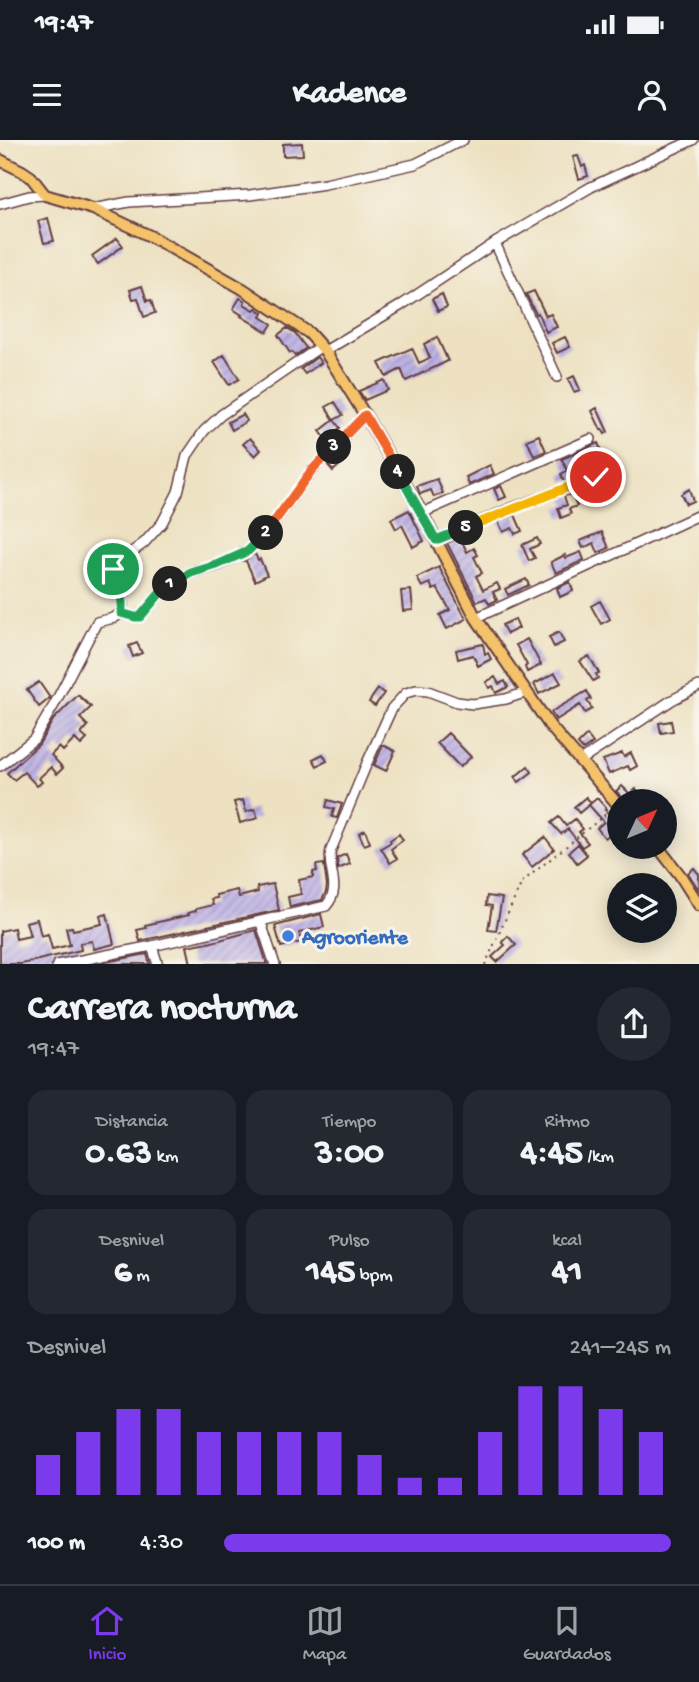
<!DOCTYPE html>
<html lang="es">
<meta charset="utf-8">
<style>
:root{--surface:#171b24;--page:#242831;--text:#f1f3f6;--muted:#9ea1a6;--line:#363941;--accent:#7c3aed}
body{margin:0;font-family:"Gochi Hand",sans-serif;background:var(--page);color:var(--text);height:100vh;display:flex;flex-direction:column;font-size:26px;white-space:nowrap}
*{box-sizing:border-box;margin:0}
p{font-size:23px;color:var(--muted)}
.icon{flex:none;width:38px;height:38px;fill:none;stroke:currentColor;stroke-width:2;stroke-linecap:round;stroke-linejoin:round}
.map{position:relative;height:824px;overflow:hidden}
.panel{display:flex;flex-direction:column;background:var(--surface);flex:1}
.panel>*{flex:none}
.needle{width:46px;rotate:46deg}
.controls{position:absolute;left:607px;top:649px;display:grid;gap:14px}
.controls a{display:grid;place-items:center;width:70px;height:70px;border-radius:50%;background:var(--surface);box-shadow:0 4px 18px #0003;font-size:35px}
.pin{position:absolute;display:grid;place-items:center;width:60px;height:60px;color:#fff;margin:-30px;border:4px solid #fff;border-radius:50%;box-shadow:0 2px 7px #0007}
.km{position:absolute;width:35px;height:35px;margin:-18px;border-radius:50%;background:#222;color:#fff;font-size:19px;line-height:35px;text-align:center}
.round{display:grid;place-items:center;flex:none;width:74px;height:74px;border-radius:37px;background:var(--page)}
.head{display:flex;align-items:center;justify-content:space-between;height:119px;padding:0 28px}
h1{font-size:38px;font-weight:700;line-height:52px}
.stats{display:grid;grid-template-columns:repeat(3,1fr);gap:10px;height:119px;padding:7px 28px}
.stats div{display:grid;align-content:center;border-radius:18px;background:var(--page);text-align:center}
.stats b{font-size:35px;font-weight:700}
.stats small{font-size:19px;font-weight:400}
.stats p{font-size:19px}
.chart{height:196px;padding:14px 28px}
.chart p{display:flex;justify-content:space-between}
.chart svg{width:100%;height:126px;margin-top:7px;stroke:var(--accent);stroke-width:6}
ul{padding:0 28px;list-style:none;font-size:23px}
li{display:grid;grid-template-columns:112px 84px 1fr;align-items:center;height:52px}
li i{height:18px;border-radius:9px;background:var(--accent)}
.status{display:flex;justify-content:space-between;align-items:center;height:49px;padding:0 35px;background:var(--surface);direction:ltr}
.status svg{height:19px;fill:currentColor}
header{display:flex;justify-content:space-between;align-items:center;height:91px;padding:0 28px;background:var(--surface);font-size:32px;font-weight:700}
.menu{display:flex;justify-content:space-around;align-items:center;height:98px;border-top:2px solid var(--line);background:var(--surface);font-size:19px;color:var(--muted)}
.menu a{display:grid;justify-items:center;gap:4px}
.menu .on{color:var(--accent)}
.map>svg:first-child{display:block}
.building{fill:url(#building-hatch)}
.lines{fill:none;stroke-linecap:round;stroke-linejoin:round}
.minor-casing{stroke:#623c42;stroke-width:12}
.major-casing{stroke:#623c42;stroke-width:14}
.path{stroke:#623c42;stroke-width:2;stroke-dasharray:2 5;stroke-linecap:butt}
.minor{stroke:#fff;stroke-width:9}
.major{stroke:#f4c26a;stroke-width:10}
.split-1-casing{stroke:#fff;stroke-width:14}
.split-2-casing{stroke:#fff;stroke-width:14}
.split-3-casing{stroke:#fff;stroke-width:14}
.split-4-casing{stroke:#fff;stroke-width:14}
.split-5-casing{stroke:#fff;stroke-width:14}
.split-6-casing{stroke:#fff;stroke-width:14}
.split-7-casing{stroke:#fff;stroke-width:14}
.split-1{stroke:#22a559;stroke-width:9}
.split-2{stroke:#22a559;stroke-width:9}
.split-3{stroke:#f0652b;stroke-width:9}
.split-4{stroke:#f0652b;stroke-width:9}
.split-5{stroke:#22a559;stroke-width:9}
.split-6{stroke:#f5b400;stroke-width:9}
.split-7{stroke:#f5b400;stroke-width:9}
.shop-dot{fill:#3f7fe0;stroke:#f7f3e8;stroke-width:2.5}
.labels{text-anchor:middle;stroke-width:6;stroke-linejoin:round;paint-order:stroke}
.shop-label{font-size:21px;font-weight:bold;fill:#366cbe;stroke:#f7f3e8;text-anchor:start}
</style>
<div class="status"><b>19:47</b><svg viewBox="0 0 49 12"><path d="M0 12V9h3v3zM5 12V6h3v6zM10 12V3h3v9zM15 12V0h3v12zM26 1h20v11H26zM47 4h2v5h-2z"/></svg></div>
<header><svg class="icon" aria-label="menu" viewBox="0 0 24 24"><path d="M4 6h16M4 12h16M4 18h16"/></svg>Kadence<svg class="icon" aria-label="person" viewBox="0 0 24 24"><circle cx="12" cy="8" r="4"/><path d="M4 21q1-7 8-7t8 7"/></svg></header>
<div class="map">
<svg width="699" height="825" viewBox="0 0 699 825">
<defs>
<pattern id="building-hatch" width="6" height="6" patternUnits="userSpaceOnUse" patternTransform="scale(1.75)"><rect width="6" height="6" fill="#beb2e5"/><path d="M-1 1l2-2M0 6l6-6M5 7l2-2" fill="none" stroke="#9c90ba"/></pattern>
</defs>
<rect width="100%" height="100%" fill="#f7f3e8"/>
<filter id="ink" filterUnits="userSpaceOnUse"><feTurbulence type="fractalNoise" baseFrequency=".0143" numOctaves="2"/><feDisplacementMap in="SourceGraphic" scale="14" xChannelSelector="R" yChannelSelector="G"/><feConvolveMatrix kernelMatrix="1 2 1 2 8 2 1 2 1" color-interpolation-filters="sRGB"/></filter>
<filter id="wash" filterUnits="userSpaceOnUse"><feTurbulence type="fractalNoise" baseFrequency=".00686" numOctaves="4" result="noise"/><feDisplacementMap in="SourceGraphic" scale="28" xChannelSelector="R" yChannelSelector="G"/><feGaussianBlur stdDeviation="1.57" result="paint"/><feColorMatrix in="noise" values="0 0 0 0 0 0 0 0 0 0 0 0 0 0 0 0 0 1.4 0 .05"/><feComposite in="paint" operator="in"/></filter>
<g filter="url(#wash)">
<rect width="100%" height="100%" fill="#ede1c1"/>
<g id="blocks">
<path class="building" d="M302,3L303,15L283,16V4Z
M578,16L582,27L585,25L588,36L579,39L573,17Z
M48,78L54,101L44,103L38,81Z
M117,98L123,106L98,124L92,116Z
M142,146L147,161L151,160L155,173L144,177L138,158L133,159L130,150Z
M534,151L546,176L551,174L557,187L546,192L538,173L536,174L526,154Z
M442,154L447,167L438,171L432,159Z
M240,158L245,161L244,164L254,170L256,168L263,173L261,177L272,184L267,192L241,176L242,175L233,169Z
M287,188L295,193L306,208L295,216L292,212L290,213L278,195Z
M437,197L448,221L406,241L401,229L386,237L379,223L412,208L419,223L430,218L424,204Z
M565,197L570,207L557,213L552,203Z
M224,215L239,239L229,245L214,222Z
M317,217L321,223L305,234L301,229Z
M574,236L580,250L574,252L568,239Z
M384,240L388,250L365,260L359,251Z
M335,262L343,275L334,280L326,267Z
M597,268L608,292L605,294L602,289L601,290L592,271Z
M243,274L247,281L232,290L228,282Z
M334,280L340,288L326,299L320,291Z
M539,295L546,311L534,316L527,300Z
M250,298L261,310L255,316L243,304Z
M598,303L606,322L590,329L591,331L564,342L561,334L567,331L562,319Z
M334,317L341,324L333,331L327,324Z
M490,325L494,334L469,345L466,337Z
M437,339L443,353L434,357L431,350L420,354L417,346Z
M607,341L612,355L595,362L589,348Z
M501,346L506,357L499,360L494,349Z
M689,349L693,361L686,364L681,354Z
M572,354L577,366L569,369L571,374L561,378L558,368L567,365L564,356Z
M409,370L424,401L413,407L402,385L396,389L391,379Z
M515,375L522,391L515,394L512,388L503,392L498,381Z
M602,392L609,408L598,413L594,403L583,408L580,401Z
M460,397L467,412L474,408L478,415L474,417L482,433L476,436L483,450L497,443L500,449L493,452L497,460L489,464L486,458L477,462L447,403Z
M537,398L540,404L530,409L535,418L529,421L522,405Z
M581,412L584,420L556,433L551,422L565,415L566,418Z
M255,414L258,420L260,419L267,435L255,441L246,421H244Z
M439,427L466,479L447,489L440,475L450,470L442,456L437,448L433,450L430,443L422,447L417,438Z
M526,439L529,445L508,455L505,449Z
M570,442L573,451L560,457L557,448Z
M411,450L413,470L403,471L401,451Z
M600,461L610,479L601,484L591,466Z
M515,479L519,488L507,494L502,485Z
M559,492L564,502L554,507L549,497Z
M527,499L541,525L527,532L525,527L527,525L516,505Z
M137,503L142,513L133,517L129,506Z
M483,504L485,514L488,513L491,519L478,526L473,515L458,519L456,510Z
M589,516L599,533L596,534L598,538L593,541L580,521Z
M555,533L561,543L539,554L534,544Z
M495,537L499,544L505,541L508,547L496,553L493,546L489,548L486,542Z
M39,542L50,558L39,567L27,550Z
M378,549L384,553L375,566L369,562Z
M587,551L591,559L587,561L592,569L585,573L580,565L556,580L551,572Z
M78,555L91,567L80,578L88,586L81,594L87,599L81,605L75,599L63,611L59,607L51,615L63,628L57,634L51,627L39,638L42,642L37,646L24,632L14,640L7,633L39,604L53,580Z
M671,581L673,591L661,593L659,583Z
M448,593L471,617L460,627L437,603Z
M587,595L593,603L583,610L578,604Z
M383,605L395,611L386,631L374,625Z
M622,613L624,617L631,613L637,626L630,630L628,626L609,634L603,620Z
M323,614L327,621L317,626L313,619Z
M528,626L532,632L519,642L515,637Z
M622,646L630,654L636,649L646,662H626L616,651Z
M586,657L591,663L579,673L574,667Z
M597,658L607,669L605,670L620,686L605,698L597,688L604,682L589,665Z
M243,660L246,672L255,669L258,678L240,683L234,662Z
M328,660L342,664L337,678L332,677L334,669L326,667Z
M559,677L566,686L575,679L583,689L579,692L588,703L582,707L568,689L561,694L551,683Z
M365,690L370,703L364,705L359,693Z
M399,694L403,700L391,709L397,719L390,723L381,708L391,702L390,700Z
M545,697L554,709L532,727L522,715Z
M578,704L587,715L577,723L569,712Z
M346,714L350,724L338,729L337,718Z
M324,724L327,745L326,752L322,760L290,767L288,757L301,754L299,740L313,737V732L317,731L316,725Z
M694,728L699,734V750L688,733Z
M273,744L279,770L140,801L137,790L146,788L145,785L189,775L188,773L196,771V769L213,765L211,759L217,758L216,755L237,750L239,757L258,752L257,747Z
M487,756L502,758L496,791L488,790L492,766L486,765Z
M107,774L114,804L94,809L92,801L80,803L81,810L21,824H0V791L14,788L16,799L30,796L26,782L37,779L41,796L48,794L52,809L70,805L66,788L72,787L73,790L102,784L100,776Z
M321,774L324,787L299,793L301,802L281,807L275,786Z
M256,790L267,824H191L187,806L208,802L209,803Z
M508,796L516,805L497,822L492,817L505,805L502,802Z
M147,814L150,824H95Z"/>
</g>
</g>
<g filter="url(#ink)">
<use href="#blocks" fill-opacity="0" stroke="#623c42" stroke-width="2"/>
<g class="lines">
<g class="minor-casing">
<path id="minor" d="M0,64L29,56L45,55
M93,69L129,62L250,55L325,44L415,24L463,0
M495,103L557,237
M325,211L400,166L495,103L591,47L693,0
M422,373L591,299
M436,400L507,370L596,337
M121,473L135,477H140L166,446L191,433L217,426L248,411L269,390L312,330L365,275
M476,478L699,375
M580,621L672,560L699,546
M0,626L34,599L54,565L97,482L114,478L121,473L123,465L113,436L112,429L118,422L144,403L162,383L178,352L187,316L204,291L221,275L320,207
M261,783L275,825
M152,806L158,825
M57,825L152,806L326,766C343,747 326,729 331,710L367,623L392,568L406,553L416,550L428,551L457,562L473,564L506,559L527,552"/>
</g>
<g class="major-casing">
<path id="major" d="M0,20L22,31L31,37L45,55L93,69L150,96L243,149L309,193L325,211L365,275L422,373L476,478L550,586L620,667
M658,707L680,735L699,765"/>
</g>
<path class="path" d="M485,825L522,742L611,670"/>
<use href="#minor" class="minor"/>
<use href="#major" class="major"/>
</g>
</g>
<g class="lines" filter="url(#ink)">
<g class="split-1-casing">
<path id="split-1" d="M113,429C113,445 126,457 121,473L135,477H140L166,446L170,444"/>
</g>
<g class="split-2-casing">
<path id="split-2" d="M170,444L191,433L217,425L248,411L266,393"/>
</g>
<g class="split-3-casing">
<path id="split-3" d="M266,393L312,330L334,307"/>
</g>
<g class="split-4-casing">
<path id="split-4" d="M334,307L365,275L398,332"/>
</g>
<g class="split-5-casing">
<path id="split-5" d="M398,332L436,400L466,388"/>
</g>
<g class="split-6-casing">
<path id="split-6" d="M466,388L568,347"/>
</g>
<g class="split-7-casing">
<path id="split-7" d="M568,347L596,337"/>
</g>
<use href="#split-1" class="split-1"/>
<use href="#split-2" class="split-2"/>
<use href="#split-3" class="split-3"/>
<use href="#split-4" class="split-4"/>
<use href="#split-5" class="split-5"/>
<use href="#split-6" class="split-6"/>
<use href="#split-7" class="split-7"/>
</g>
<circle class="shop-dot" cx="288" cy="796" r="7"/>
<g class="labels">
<g class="shop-label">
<text x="302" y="803">Agrooriente</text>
</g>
</g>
</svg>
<div class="controls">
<a><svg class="needle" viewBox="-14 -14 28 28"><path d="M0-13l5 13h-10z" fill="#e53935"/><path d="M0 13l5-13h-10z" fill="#9ea1a6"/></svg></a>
<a><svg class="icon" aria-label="layers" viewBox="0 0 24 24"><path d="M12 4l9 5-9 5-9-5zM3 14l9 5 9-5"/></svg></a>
</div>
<div class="pin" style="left:113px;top:429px;background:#1e9e55"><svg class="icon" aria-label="arrive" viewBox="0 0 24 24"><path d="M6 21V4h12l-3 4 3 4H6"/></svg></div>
<div class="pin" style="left:596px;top:337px;background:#d93025"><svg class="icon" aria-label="check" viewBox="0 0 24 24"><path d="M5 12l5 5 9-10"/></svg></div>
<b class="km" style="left:170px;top:444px">1</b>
<b class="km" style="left:266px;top:393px">2</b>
<b class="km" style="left:334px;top:307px">3</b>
<b class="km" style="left:398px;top:332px">4</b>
<b class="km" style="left:466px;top:388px">5</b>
</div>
<section class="panel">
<div class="head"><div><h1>Carrera nocturna</h1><p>19:47</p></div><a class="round"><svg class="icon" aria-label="share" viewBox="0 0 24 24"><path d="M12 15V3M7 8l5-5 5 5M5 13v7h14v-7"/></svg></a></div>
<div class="stats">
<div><p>Distancia</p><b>0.63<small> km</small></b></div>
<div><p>Tiempo</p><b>3:00</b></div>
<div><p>Ritmo</p><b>4:45<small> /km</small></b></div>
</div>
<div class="stats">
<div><p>Desnivel</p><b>6<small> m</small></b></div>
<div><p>Pulso</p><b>145<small> bpm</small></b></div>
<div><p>kcal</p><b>41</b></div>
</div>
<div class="chart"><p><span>Desnivel</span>241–245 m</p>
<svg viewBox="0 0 160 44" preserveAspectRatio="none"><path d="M5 44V30M15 44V22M25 44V14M35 44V14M45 44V22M55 44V22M65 44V22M75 44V22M85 44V30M95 44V38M105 44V38M115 44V22M125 44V6M135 44V6M145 44V14M155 44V22"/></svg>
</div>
<ul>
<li><b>100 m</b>4:30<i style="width:100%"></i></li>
</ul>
</section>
<nav class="menu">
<a class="on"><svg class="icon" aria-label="home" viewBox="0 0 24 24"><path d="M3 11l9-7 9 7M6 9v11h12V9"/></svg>Inicio</a>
<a><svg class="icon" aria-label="map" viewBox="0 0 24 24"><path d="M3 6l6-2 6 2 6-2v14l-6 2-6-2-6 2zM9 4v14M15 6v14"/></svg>Mapa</a>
<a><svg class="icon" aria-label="saved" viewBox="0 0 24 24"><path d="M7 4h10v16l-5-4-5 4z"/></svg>Guardados</a>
</nav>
